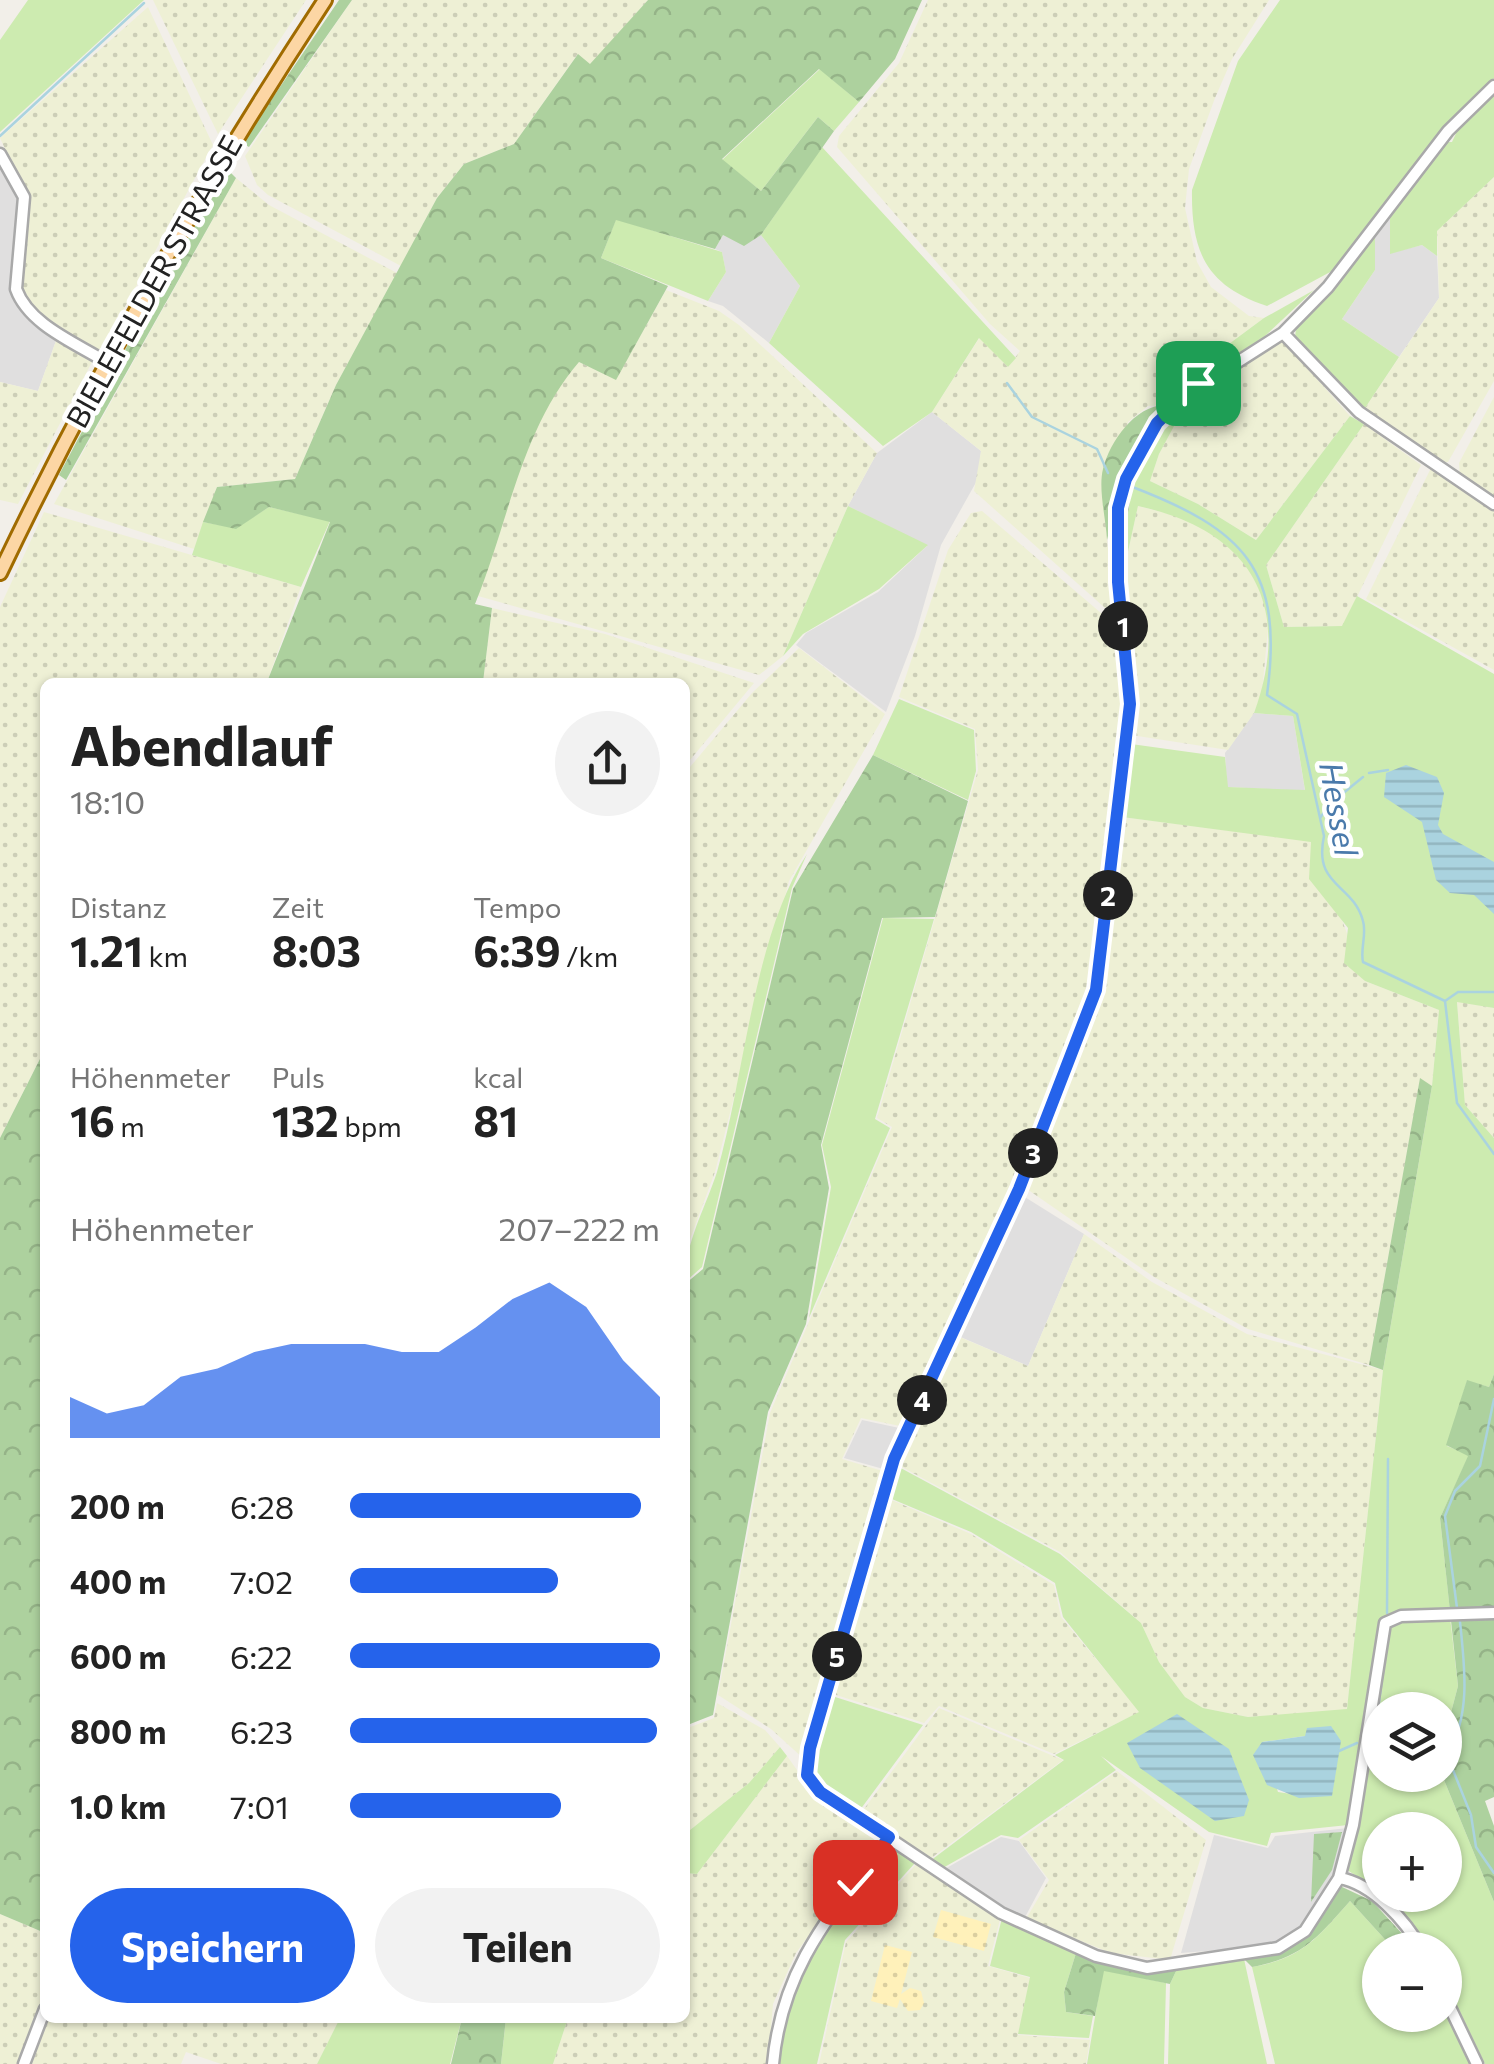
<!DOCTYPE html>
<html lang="de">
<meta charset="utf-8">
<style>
:root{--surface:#fff;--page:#f2f2f2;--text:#222;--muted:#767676;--accent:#2563eb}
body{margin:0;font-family:Commissioner,sans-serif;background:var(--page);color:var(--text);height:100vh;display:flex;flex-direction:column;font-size:38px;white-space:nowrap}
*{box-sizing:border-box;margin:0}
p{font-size:32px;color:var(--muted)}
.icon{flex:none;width:55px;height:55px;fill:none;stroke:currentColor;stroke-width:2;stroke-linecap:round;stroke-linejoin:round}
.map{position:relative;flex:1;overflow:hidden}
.side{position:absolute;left:40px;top:678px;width:650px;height:1345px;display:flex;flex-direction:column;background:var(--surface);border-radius:15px;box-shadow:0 2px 8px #0004}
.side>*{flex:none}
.fabs{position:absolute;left:1362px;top:1692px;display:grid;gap:20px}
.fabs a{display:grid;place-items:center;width:100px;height:100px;border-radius:50%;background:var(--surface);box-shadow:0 2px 8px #0004;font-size:50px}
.pin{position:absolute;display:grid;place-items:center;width:85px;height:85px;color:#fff;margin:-42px;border-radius:20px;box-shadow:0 5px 15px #0006}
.km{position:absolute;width:50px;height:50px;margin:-25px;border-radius:50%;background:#222;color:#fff;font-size:28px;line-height:50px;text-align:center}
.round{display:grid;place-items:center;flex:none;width:105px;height:105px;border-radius:52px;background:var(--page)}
.overview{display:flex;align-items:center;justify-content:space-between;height:170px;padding:0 30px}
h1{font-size:55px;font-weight:700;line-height:75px}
.figures{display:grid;grid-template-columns:repeat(3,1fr);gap:15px;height:170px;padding:10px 30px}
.figures div{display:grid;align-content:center}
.figures b{font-size:42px;font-weight:700}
.figures small{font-size:28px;font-weight:400}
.figures p{font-size:28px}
.chart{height:280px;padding:20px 30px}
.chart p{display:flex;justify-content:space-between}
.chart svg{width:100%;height:180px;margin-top:10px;fill:var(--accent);opacity:.7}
.primary-button{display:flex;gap:20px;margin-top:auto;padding:20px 30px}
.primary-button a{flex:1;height:115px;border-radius:60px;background:var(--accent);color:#fff;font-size:40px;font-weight:700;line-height:115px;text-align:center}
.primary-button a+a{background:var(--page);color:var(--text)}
ul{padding:0 30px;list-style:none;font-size:32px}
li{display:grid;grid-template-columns:160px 120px 1fr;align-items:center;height:75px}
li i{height:25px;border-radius:12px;background:var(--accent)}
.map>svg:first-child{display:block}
.residential{fill:#e0dfdf}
.farmland{fill:url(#farmland-dots)}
.grass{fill:#cdebb0;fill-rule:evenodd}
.forest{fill:url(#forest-crowns)}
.sand{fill:url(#sand-dots)}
.water{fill:url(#water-rules)}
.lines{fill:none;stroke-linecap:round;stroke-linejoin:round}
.stream{stroke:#aad3df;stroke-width:2.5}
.minor-casing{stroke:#a9a9a9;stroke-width:15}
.major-casing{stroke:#a06b00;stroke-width:18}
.minor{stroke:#fff;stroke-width:10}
.major{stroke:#fcd6a4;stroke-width:12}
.route-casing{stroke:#fff;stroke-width:20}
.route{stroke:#2563eb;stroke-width:12}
.labels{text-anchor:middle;stroke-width:9;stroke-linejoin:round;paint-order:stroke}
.street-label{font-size:30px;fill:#222;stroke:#fff}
.water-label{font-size:32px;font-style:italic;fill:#4a7aab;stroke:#fff}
</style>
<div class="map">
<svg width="1494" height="2064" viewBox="0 0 1494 2064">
<defs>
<pattern id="farmland-dots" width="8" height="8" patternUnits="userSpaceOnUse" patternTransform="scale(2.5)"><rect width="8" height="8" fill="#eef0d5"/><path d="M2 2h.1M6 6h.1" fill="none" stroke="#ccceb7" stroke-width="1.8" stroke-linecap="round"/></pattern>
<pattern id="forest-crowns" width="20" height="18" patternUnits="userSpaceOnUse" patternTransform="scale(2.5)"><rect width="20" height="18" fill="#add19e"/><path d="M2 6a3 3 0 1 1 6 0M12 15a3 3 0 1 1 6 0" fill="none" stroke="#95b388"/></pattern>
<pattern id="sand-dots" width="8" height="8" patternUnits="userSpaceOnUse" patternTransform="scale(2.5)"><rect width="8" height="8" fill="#fff1ba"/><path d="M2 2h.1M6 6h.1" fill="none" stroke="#dacea0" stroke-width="1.8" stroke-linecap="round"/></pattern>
<pattern id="water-rules" width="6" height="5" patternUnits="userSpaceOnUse" patternTransform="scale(2.5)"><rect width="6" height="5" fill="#aad3df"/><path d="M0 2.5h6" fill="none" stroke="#92b5bf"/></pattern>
</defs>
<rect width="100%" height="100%" fill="#f2efe9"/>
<path class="residential" d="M0,160L21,197L15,301L57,338L38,391L0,382Z
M1390,214V253L1422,245L1437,256L1439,298L1399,357L1342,319L1375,270V233Z
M723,235L744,245L761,235L800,286L769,343L723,306L708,301L726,272L722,252L715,249Z
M932,412L981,451L979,477L941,545L915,636L886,712L796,645L806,633L878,592L927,546L848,506L877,453Z
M1254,713L1293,716L1305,791L1227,787L1225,753Z
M1020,1194L1084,1234L1028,1366L956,1335Z
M862,1420L904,1429L887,1470L844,1458Z
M1348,1828L1335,1870L1299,1930L1273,1946L1181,1953L1214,1835L1268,1848L1275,1836Z
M1001,1837L1019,1841L1046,1878L1024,1919L943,1870Z"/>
<path class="farmland" d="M153,0H306L218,134Z
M352,0H648L590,65L577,55L514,144L464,164L437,198L401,266L268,195L257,185L245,156Z
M928,0H1269L1232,59L1215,98L1189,169L1185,208L1197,262L1211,287L1249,316L1264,318L1165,391L1174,394L1164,405L1148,406L1128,422L1107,540L1115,607L1105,608L974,491L981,451L932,412L980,337L1008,367L1020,351L990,324L837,147L839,136L899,63Z
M148,7L213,145L102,349L93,350L51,324L25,297L20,288L27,196L0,138Z
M1494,177V381L1448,462L1440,463L1363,411L1439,298L1437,231Z
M236,178L269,205L397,273L336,385L295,479L217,487L194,549L54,504Z
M666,290L719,311L739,325L877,453L848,506L783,656L759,675L478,596L523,458L552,394L579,362L616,379Z
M57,338L93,360L18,504L0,500V382L38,391Z
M1283,341L1350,416L1256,540L1198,504L1150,481L1159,454L1179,417L1202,391Z
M1494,397V500L1460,477L1459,463Z
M1364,424L1421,465L1343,626L1284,627L1266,565Z
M1431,468L1494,507V670L1366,599Z
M1138,506L1190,519L1220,539L1246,564L1263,595L1268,628L1262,692L1254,713L1228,750L1131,735L1122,579Z
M982,511L1108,619L1119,622L1124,704L1111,852L1090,992L1013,1191L905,1427L861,1418L842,1459L886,1472L804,1759L771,1729L718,1695L770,1413L892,1127L877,1118L978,770L975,729L899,697L948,550L971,513Z
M44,512L301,587L267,682H45V1049L0,1138V607Z
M492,608L605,634L754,683L685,766V682H483Z
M799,648L885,714L789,881L715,1172L685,1253V773L752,693Z
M1122,817L1312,841L1365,981L1439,1010L1432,1086L1420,1079L1369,1365L1248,1329L1154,1277L1024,1187L1099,996Z
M1457,1001L1494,1008V1138L1465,1105Z
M1084,1234L1152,1282L1247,1334L1383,1370L1347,1710L1248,1717L1203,1708L1185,1697L1159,1662L1141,1623L1060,1552L898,1465L955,1335L1028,1366Z
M887,1498L971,1534L1054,1585L1061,1617L1140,1712L1054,1754L939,1706L924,1723L833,1694Z
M717,1703L765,1730L780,1747L749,1783L685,1834V1729L714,1718Z
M939,1708L1063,1760L930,1859L861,1813Z
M787,1756L817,1798L880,1838L796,1953L773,2004L768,2064H553L568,2018H685V1873L697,1874Z
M1117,1771L1206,1840L1170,1960L1111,1953L1026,1919L1049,1880L1019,1840Z
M919,1861L1001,1916L988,1966L1030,1978L1018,2035L1090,2040L1086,2064H819L846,1942Z
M0,1914L45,1933V1997L20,2064H0Z
M49,2018H340L317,2064H221L186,2052L181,2064H32Z"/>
<path class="grass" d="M28,0H144L0,132V40Z
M1280,0H1494V78L1436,136L1332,271L1267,306C1207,286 1191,253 1192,190L1238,61Z
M820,69L859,102L834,131L818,117L761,191L722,160Z
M1494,93V177L1437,231V256L1422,245L1390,254V214L1444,142H1452L1459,127Z
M822,147L1016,358L1008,367L979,338L932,412L883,446L769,343L800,286L761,235Z
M616,219L722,252L726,272L708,301L601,258Z
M1375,233V270L1342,319L1399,357L1363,411L1295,338L1296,328Z
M1314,290L1264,337L1174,394L1164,392L1264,318Z
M1176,407L1179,417L1159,454L1150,481L1198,504L1256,540L1350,416L1364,424L1266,565L1284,627L1342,626L1357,596L1494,674V1008L1457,1002L1465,1105L1494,1138V1374L1489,1387L1467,1381L1447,1446L1469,1455L1440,1518L1450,1611L1390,1613L1383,1621L1348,1825L1271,1833L1267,1846L1209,1832L1101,1756L1116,1770L1018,1838L1001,1835L941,1869L930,1861L1064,1760L1055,1755L1139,1712L1063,1617L1055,1583L971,1532L887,1497L897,1466L1060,1554L1141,1623L1159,1662L1185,1697L1203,1708L1248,1717L1347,1709L1383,1370L1432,1086L1439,1010L1365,981L1344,963L1348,928L1309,879L1311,842L1122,817L1131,744L1225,757L1228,787L1305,790L1293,716L1254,713C1294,604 1250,530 1138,506L1122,579C1117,504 1132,467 1176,407ZM1305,1736L1291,1794L1278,1792L1262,1742Z
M848,506L928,545L879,589L803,634L783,656Z
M269,507L330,521L301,587L192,555L203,522L236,528Z
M899,699L974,730L976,771L968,800L873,755Z
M807,854L792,888L702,1267L685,1282C685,1242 705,1209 717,1172C745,1075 753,937 807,854Z
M883,918L934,919L875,1119L890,1128L809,1318L831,1187L822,1145Z
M1450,1617L1458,1686L1445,1735V1710H1380V1775H1442L1494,1902V2064H1485L1445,1981V1950H1428L1384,1895H1445V1830H1380V1891L1344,1868L1370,1767L1389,1629L1400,1620Z
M832,1696L923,1725L857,1814L819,1784L812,1768Z
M780,1747L787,1756L697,1874L685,1873V1834L749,1783Z
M888,1843L915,1863L845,1940L817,2064H777L783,2011L828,1923Z
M1350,1901L1391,1946L1407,1939L1413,1950H1380V2015L1445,2012L1471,2064H1275L1252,1967C1303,1958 1317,1938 1350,1901Z
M1002,1918L1076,1953L1064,1992L1066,2012L1093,2016L1089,2038L1018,2034L1030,1977L990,1966Z
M1244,1959L1267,2064H1168L1170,1984L1177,1969Z
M1103,1970L1166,1983L1164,2064H1087Z
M340,2018H462L450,2064H317Z
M506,2018H568L553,2064H501Z"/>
<path class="forest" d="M339,0H352L249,147L242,143Z
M648,0H922L895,59L859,102L819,69L722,159L761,191L818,117L834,131L761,235L744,246L723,235L715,249L616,220L601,258L668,286L616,380L579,362C520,431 509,522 475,604L492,608L483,682H267L330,522L269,507L236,529L203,522L217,487L295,479L336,385L437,198L464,164L514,144L578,54L590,64Z
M228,170L236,178L66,480L59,475L150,303Z
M1164,405L1134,449L1122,477L1107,540C1106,519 1098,489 1103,469C1110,441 1135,406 1164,405Z
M873,755L968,801L935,917L882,918L821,1145L829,1188L806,1324L768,1412L713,1715L685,1726V1284L703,1269L793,889Z
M45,1049V1933L0,1914V1138Z
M1420,1078L1432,1086L1383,1370L1369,1365Z
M1494,1374V1797L1485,1801L1494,1826V1902L1442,1775L1445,1735L1458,1686L1440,1518L1468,1456L1446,1445L1467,1380L1489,1387Z
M1342,1832L1332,1870L1311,1902L1314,1834Z
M1340,1886L1372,1901L1407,1939L1391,1946L1350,1901C1317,1938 1302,1958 1252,1967L1244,1959L1177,1969L1170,1984L1104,1971L1095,2016L1066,2012L1064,1992L1076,1953L1148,1971L1279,1951L1298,1942Z
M462,2018H506L501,2064H451Z"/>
<path class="sand" d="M941,1910L991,1924L984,1951L933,1937Z
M885,1945L912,1952L901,1994L910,1988L921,1991L924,2003L920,2010L908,2011L900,1999L897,2008L871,2001Z"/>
<path class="water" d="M1406,765L1437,777L1444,793L1438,825L1443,834L1494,862V914L1474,895L1450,893L1436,880L1422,822L1384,797L1386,773Z
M1177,1714L1229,1749L1249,1800L1244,1816L1215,1821L1140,1768L1127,1743Z
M1331,1726L1341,1741L1332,1796L1299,1798L1267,1785L1253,1755L1262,1742L1305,1736L1307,1728Z"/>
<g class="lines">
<path class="stream" d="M0,136L144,3
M1007,383L1032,417L1097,449L1108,473
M1130,486C1245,530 1284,569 1267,695L1297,714L1324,836C1313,887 1353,883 1363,921C1367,934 1360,949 1363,962L1445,1001L1457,1103L1494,1154
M1369,773L1388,770
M1320,818L1330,804L1363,777
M1445,1001L1458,992H1494
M1457,1608L1445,1516L1455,1491L1480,1466L1494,1399
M1387,1613L1388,1459
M1460,1622C1465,1669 1471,1715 1447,1755L1471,1815L1476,1847L1494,1873
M1380,1746L1375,1733L1387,1640
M1339,1751L1357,1743"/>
<g class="minor-casing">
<path id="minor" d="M1494,86L1448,131L1328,287L1283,333L1175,402L1140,450L1126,479L1116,538L1130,704L1096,991L1019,1189L894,1459L810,1748L807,1775L820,1792L1001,1913L1096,1956L1147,1968L1278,1948L1305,1931L1339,1878L1353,1825L1385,1623L1401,1616L1494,1613
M0,154L24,197L16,289C29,325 76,343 106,362
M1283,333L1359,412L1494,504
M1339,1878C1372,1883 1406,1921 1422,1950
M1445,1997L1477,2064
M24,2064L45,2009
M773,2064C782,1966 832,1913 889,1837"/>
</g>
<g class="major-casing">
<path id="major" d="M0,573C95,374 204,184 325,0"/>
</g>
<use href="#minor" class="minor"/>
<use href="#major" class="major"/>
</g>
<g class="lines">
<g class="route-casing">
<path id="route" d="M855,1882L889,1837L820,1792L807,1775L810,1748L894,1459L1019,1189L1096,990L1130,704L1118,582V508L1126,479L1157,423L1198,383"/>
</g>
<use href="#route" class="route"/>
</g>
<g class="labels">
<g class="street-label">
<text transform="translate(155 282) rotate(-61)" y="10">BIELEFELDER STRASSE</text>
</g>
<g class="water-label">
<text transform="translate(1338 809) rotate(80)" y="11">Hessel</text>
</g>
</g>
</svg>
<div class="fabs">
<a><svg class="icon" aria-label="layers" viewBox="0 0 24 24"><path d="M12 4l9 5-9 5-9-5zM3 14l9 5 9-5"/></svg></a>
<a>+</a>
<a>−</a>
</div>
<div class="pin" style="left:1198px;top:383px;background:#1e9e55"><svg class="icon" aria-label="arrive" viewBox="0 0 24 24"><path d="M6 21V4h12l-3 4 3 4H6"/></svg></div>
<div class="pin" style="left:855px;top:1882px;background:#d93025"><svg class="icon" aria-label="check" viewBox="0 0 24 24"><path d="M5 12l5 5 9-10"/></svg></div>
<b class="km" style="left:1123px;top:626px">1</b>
<b class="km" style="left:1108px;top:895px">2</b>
<b class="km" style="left:1033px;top:1153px">3</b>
<b class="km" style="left:922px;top:1400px">4</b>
<b class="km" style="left:837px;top:1656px">5</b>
<section class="side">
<div class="overview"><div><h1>Abendlauf</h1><p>18:10</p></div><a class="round"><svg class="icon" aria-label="share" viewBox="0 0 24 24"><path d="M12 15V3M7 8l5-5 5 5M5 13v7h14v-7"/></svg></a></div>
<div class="figures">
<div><p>Distanz</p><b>1.21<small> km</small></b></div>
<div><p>Zeit</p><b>8:03</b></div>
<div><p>Tempo</p><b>6:39<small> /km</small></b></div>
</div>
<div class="figures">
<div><p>Höhenmeter</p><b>16<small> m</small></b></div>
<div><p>Puls</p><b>132<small> bpm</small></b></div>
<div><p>kcal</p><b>81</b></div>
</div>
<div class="chart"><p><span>Höhenmeter</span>207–222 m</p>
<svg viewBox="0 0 160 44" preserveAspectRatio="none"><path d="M0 44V34L10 38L20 36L30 29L40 27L50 23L60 21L70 21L80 21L90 23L100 23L110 17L120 10L130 6L140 12L150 25L160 34V44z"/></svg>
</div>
<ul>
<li><b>200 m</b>6:28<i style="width:94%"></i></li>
<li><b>400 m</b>7:02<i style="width:67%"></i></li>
<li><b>600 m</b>6:22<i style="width:100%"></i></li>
<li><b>800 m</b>6:23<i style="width:99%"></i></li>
<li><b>1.0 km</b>7:01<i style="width:68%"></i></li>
</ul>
<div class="primary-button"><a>Speichern</a><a>Teilen</a></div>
</section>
</div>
